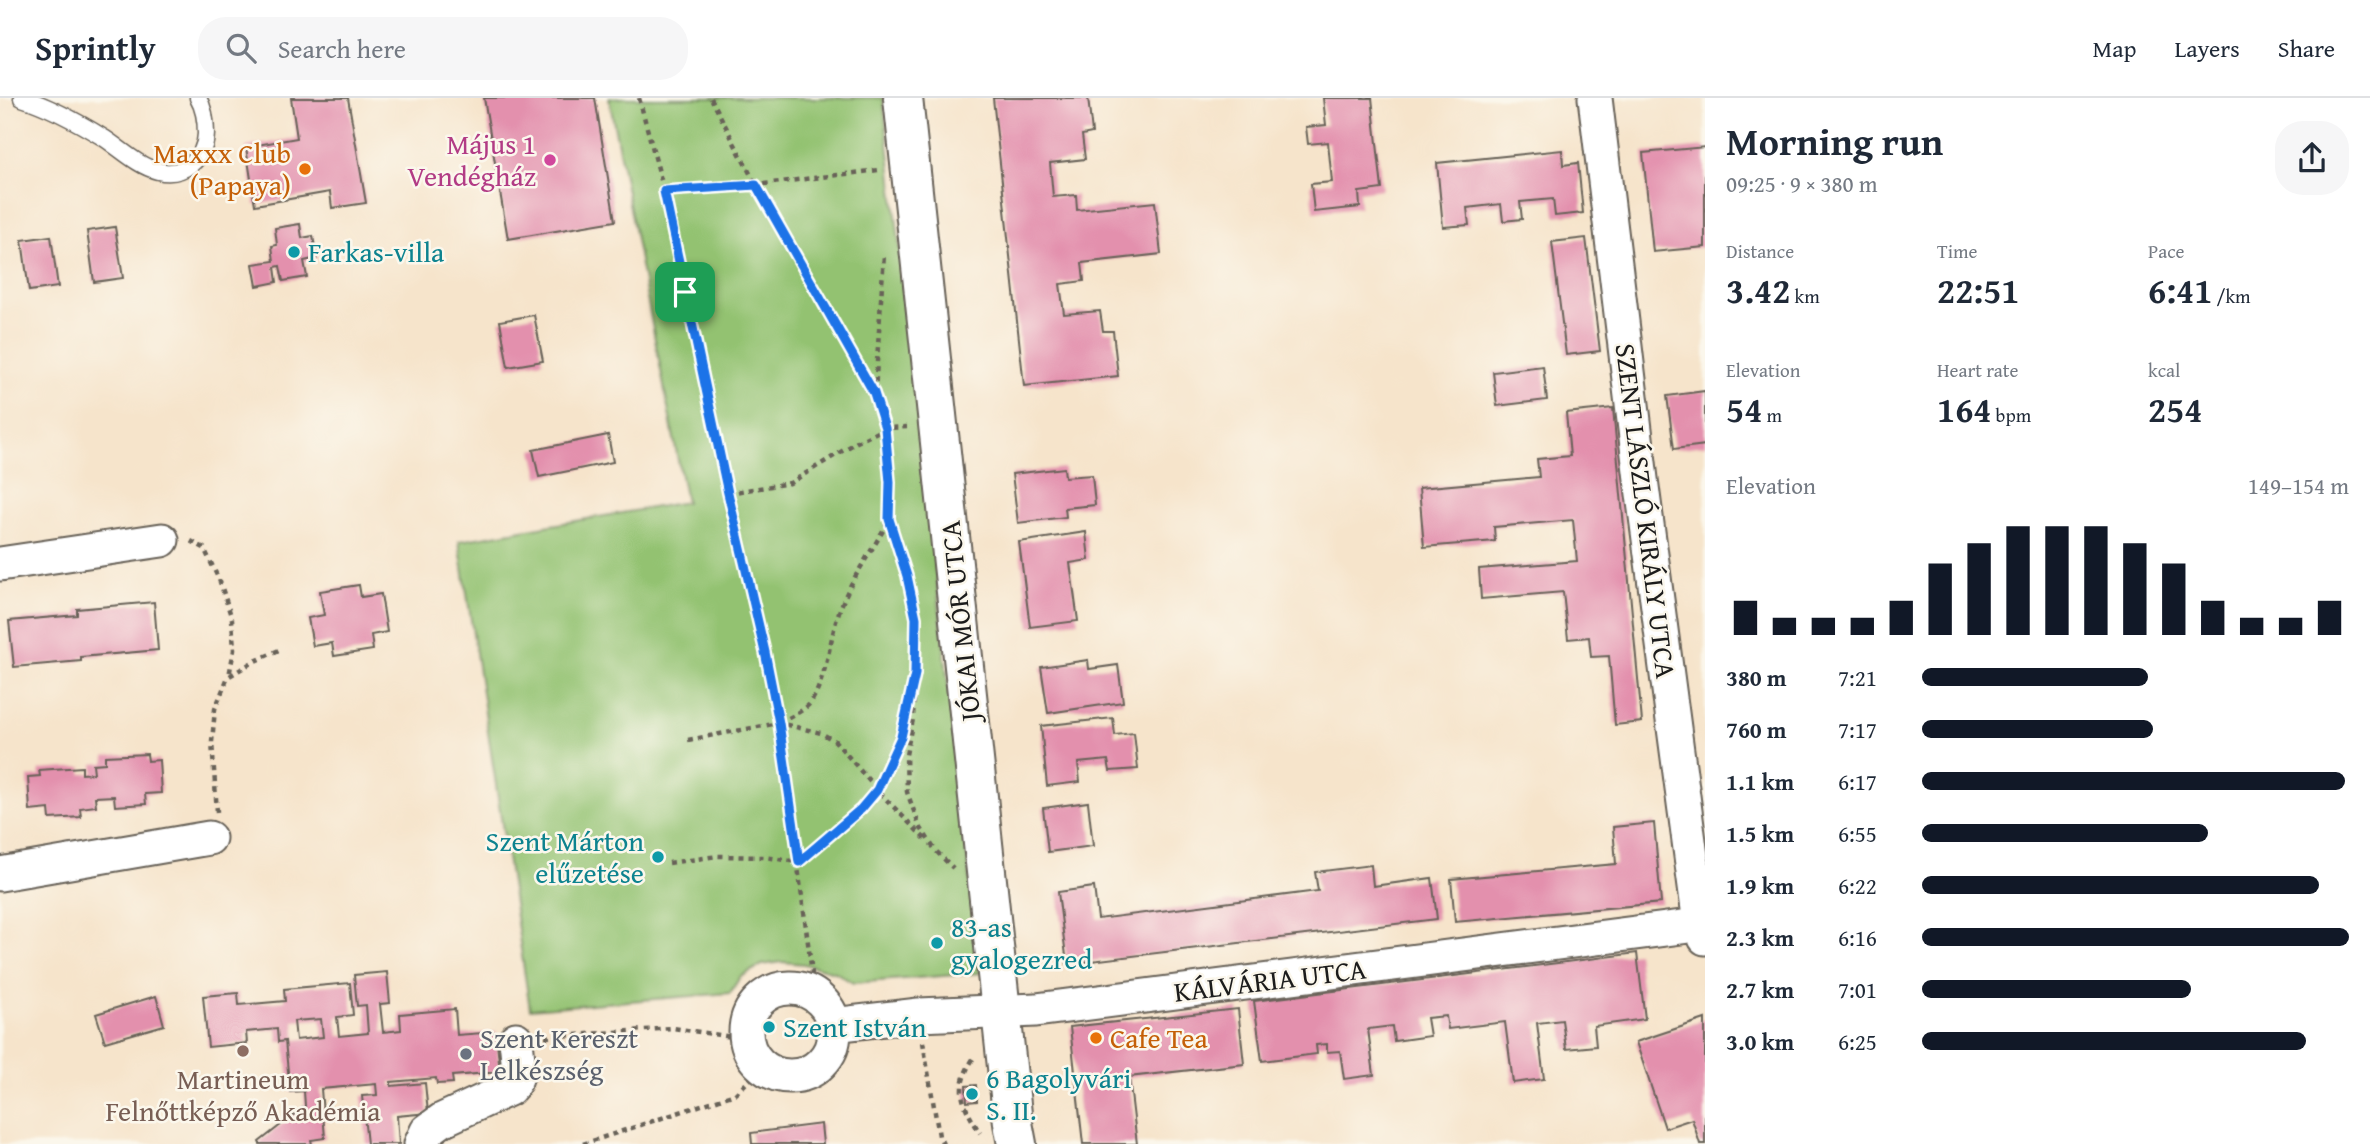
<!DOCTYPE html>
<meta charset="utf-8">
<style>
:root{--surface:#fff;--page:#f6f6f7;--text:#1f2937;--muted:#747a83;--line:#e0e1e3;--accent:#111827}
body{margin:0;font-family:"Gentium Book Plus",serif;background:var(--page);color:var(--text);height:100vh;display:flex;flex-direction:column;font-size:26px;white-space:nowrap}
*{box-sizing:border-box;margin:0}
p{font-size:23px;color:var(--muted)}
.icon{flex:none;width:38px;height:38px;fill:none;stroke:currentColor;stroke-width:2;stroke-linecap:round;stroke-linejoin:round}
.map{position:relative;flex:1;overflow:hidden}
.details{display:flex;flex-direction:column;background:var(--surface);width:665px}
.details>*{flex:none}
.pin{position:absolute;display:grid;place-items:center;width:60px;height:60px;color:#fff;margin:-30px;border-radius:14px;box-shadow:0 4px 10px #0006}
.round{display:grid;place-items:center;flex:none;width:74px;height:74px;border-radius:28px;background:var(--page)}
.head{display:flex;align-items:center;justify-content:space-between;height:119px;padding:0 21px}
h1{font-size:38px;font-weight:700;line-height:52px}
.stats{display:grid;grid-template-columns:repeat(3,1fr);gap:10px;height:119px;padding:7px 21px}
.stats div{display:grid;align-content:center}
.stats b{font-size:35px;font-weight:700}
.stats small{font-size:19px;font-weight:400}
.stats p{font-size:19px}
.chart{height:196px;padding:14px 21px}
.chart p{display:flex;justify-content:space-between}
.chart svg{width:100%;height:126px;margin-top:7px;stroke:var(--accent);stroke-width:6}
ul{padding:0 21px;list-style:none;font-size:23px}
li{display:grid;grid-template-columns:112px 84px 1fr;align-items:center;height:52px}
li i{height:18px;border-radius:9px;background:var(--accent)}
header{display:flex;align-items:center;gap:42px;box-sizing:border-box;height:98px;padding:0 35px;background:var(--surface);border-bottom:2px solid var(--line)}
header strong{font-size:33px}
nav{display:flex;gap:38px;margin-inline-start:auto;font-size:24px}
.search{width:490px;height:63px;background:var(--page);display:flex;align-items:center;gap:18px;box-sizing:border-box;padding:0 24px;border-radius:28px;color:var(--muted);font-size:26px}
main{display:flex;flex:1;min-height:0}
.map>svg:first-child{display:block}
.green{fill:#93c271;stroke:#586f46;stroke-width:2}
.building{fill:#e390ad;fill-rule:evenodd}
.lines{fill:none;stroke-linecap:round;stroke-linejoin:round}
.service-casing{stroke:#686259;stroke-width:19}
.minor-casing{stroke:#686259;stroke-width:37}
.tertiary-casing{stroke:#686259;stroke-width:42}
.path{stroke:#686259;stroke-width:4.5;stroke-dasharray:5 5;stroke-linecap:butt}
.service{stroke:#fff;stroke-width:16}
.minor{stroke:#fff;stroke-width:33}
.tertiary{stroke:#fff;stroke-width:38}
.route-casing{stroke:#fff;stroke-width:14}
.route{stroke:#1a73e8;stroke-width:9}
.hotel-dot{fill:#d1479c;stroke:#fbf7ec;stroke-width:2.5}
.food-dot{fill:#e8710a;stroke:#fbf7ec;stroke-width:2.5}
.culture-dot{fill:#0f9aa8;stroke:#fbf7ec;stroke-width:2.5}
.education-dot{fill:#8d6e63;stroke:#fbf7ec;stroke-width:2.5}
.worship-dot{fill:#6b7280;stroke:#fbf7ec;stroke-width:2.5}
.labels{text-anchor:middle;stroke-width:5;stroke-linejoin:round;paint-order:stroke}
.hotel-label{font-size:28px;fill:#b23c85;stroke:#fbf7ec;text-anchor:end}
.food-label{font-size:28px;fill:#c56008;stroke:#fbf7ec;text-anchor:end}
.culture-label{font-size:28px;fill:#0d838f;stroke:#fbf7ec;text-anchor:start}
.street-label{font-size:28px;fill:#1c1c1c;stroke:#fbf7ec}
.worship-label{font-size:28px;fill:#5b616d;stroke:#fbf7ec;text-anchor:start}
.education-label{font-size:28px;fill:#785e54;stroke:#fbf7ec}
</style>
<header>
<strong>Sprintly</strong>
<div class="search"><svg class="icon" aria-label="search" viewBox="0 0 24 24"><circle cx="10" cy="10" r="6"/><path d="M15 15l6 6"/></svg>Search here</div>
<nav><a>Map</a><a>Layers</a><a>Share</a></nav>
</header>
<main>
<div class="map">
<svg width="1705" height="1046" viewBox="0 0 1705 1046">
<rect width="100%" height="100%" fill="#fbf7ec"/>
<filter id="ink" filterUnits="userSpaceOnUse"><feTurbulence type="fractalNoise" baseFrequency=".0143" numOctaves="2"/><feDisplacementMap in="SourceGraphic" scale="14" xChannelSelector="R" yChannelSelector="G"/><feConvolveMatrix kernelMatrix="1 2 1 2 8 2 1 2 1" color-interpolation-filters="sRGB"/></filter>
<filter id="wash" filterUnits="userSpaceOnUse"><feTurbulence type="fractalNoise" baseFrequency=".00686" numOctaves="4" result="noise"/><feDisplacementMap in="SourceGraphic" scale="28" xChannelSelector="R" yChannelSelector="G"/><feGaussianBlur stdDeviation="1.57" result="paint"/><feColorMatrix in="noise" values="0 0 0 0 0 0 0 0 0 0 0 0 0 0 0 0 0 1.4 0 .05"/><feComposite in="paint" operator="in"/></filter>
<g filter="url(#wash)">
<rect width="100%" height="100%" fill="#f6e4cb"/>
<path class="green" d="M609,0H883L980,875L853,885L835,874L804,866L782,864L762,867L740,879L730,895L530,911L459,443L686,404Z"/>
<g id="blocks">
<path class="building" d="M291,0H348L366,105L332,110L330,94L255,107L246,49L297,40Z
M484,0H595L615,123L508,141Z
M993,0H1088L1092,35L1082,37L1085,61L1050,65L1053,99L1076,97L1077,112L1155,104L1161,156L1082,165L1084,183L1060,186L1064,216L1100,213L1103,233H1113L1118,278L1024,288Z
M1323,0H1372L1382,91L1359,94L1360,109L1314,114L1311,86L1332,84L1328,44L1308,46L1306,29L1326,27Z
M1705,49V149L1653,154L1643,55Z
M1562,52L1563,67L1578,65L1583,115L1555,118L1553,101L1520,104L1522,121L1503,123L1501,106L1467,110L1469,127L1443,129L1437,65Z
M300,126L302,140L313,138L317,160L304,163L307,179L283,183L280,168L275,169L277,184L257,188L253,166L274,163L272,148L277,147L275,130Z
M115,129L123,180L94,184L87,133Z
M51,138L58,189L29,193L22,142Z
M1586,140L1600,253L1566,257L1552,144Z
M534,217L543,263L508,269L500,223Z
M1543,268L1547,302L1497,308L1493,274Z
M1705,293V347L1674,351L1667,298Z
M1613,310L1642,624L1615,627L1609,558L1591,559L1589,539L1568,541L1563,494L1481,501L1479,471L1577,463L1573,422L1494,429L1495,443L1424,449L1419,390L1539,379L1537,361L1570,358L1566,315Z
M608,337L613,364L539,379L533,352Z
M1064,370L1065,379L1092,377L1095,407L1065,410L1066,419L1018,425L1012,376Z
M1086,434L1089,462L1070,465L1078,523L1030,529L1019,444Z
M359,487L361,499L381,496L387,534L371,537L373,552L334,558L332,545L313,548L308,520L324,517L320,493Z
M154,504L158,552L81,559V563L14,569L9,523L77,517V511Z
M1088,562L1089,571L1118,567L1123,604L1048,615L1041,569Z
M1113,620L1115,637L1134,635L1138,671L1110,673L1108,662L1078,665L1080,684L1047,688L1041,628Z
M147,656L148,663L159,662L161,695L145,696L146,706L115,708L114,698L95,699L96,708L80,710L81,719L50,721L49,711L30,713L28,679L40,678L39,672L82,669V676L94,675L93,666L105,665V658Z
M1088,704L1093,748L1048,754L1043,710Z
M1654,725L1661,805L1455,824L1451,781L1616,766L1613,729Z
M1371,767L1373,788L1432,780L1437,821L1067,866L1058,794L1094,789L1098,821L1318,793L1315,774Z
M1637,855L1645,921L1594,928L1596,948L1566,951L1562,922L1537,925L1544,981L1513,985L1505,924L1448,931L1446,918L1427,920L1430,938L1394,943L1392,928L1368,931L1374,977L1344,981L1340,953L1327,954V946L1316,947L1317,956L1262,963L1254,903Z
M387,874L390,905L380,906L383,934L401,932L400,916L455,911L457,937L496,934L500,974L452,978L453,985L437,986L436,980L391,984V988L425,985L428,1015L397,1018L399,1046H367L362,998L377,997L376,986L321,991L325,1040L311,1042L312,1046H260L259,1044L305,1008L304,993L290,994L285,943L278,944L277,931L246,934L247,945L208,949L203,898L238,895L239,907L285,903L284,891L350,885L353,917L337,919L339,938L368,935L366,907L357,908L354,877ZM321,921L323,939L296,942L294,923Z
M156,898L164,927L105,944L96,916Z
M1238,911L1244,966L1129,979L1137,1046H1083L1070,929Z
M1705,921V1046H1700L1692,1021L1665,1030L1636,944Z
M976,987L977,1003L967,1004L966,988Z
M821,1026L823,1046H752L751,1035Z"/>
</g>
</g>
<g filter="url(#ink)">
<use href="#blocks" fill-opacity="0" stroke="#686259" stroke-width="2"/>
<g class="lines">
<g class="service-casing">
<path id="service" d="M22,0C51,9 78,24 104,40C121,51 138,68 158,73C183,79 205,61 206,36C206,24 204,10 198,0"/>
</g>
<g class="minor-casing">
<path id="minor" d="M1595,0L1641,381L1700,826L1705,840
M0,466L162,442
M0,776L209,740
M746 934a44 44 0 1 1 88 0a44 44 0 1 1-88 0Z
M833,927L919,917L1036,912L1705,826
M421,1046L427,1033L442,1022L509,991C523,978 517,958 516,941"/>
</g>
<g class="tertiary-casing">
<path id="tertiary" d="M903,0L1013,1025L1017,1046"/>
</g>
<path class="path" d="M639,0L664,93L779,625L815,898
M711,0L756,87L875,295L885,330L890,384L889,421L907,478L916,520L915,576L913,621L906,657L907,694L919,727L935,752L953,770
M664,93L756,87L879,72
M875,294L884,156
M728,395L790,385L857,344L885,330L907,329
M191,443L204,450L220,484L232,521L234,552L229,578
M780,625C789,619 805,613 811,604C829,575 829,537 842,506C854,475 875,450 889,421
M688,642L779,625L821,635L835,643L877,692L928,744
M217,714L212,644L215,611L228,579L251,565L279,552
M669,765L718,758L764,759L799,764C824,742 857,721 876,693C895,665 904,623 912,590
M545,939L673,930L746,941
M923,944L939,1038L943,1046
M973,961C953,992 963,1007 980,1035
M583,1046L735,996L763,969"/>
<use href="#service" class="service"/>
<use href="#minor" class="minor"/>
<use href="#tertiary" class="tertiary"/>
</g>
</g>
<g class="lines" filter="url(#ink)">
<g class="route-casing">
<path id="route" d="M756,87L874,295L885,330L890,384L889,421L907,478L916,520L915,576L901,639L877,692L861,711L799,764L779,625L765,554L728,395L664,93Z"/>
</g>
<use href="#route" class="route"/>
</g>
<circle class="hotel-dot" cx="550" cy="62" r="7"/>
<g class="food-dot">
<circle cx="305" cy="71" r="7"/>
<circle cx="1096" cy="940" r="7"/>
</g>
<g class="culture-dot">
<circle cx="294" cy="154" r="7"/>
<circle cx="658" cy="759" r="7"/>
<circle cx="937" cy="845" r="7"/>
<circle cx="769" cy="929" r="7"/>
<circle cx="972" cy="996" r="7"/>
</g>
<circle class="education-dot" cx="243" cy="953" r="7"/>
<circle class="worship-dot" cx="466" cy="956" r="7"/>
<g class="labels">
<g class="hotel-label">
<text x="536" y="56">Május 1<tspan x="536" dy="32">Vendégház</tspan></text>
</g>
<g class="food-label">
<text x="291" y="65">Maxxx Club<tspan x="291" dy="32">(Papaya)</tspan></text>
<text x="1110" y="950" text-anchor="start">Cafe Tea</text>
</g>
<g class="culture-label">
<text x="308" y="164">Farkas-villa</text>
<text x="644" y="753" text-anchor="end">Szent Márton<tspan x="644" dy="32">elűzetése</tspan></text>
<text x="951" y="839">83-as<tspan x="951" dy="32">gyalogezred</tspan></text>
<text x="783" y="939">Szent István</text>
<text x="986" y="990">6 Bagolyvári<tspan x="986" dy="32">S. II.</tspan></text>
</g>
<g class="street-label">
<text transform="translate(1646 413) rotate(83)" y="10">SZENT LÁSZLÓ KIRÁLY UTCA</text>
<text transform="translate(960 523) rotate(-96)" y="10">JÓKAI MÓR UTCA</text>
<text transform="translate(1270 882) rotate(-7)" y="10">KÁLVÁRIA UTCA</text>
</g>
<g class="worship-label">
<text x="480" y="950">Szent Kereszt<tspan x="480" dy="32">Lelkészség</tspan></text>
</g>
<g class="education-label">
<text x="243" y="991">Martineum<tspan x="243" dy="32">Felnőttképző Akadémia</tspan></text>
</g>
</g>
</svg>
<div class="pin" style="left:685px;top:194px;background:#1e9e55"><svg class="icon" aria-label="arrive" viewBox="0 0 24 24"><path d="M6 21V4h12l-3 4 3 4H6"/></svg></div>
</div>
<section class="details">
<div class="head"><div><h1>Morning run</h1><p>09:25 · 9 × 380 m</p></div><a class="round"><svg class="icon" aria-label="share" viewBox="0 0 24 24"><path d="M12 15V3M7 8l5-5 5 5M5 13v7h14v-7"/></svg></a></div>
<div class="stats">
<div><p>Distance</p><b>3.42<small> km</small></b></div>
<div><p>Time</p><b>22:51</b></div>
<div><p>Pace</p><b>6:41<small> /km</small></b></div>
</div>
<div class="stats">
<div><p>Elevation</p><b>54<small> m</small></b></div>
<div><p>Heart rate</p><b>164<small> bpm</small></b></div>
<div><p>kcal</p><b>254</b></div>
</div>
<div class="chart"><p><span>Elevation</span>149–154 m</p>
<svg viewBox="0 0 160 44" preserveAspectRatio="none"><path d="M5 44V32M15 44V38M25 44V38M35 44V38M45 44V32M55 44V19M65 44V12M75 44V6M85 44V6M95 44V6M105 44V12M115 44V19M125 44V32M135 44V38M145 44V38M155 44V32"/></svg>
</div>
<ul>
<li><b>380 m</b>7:21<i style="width:53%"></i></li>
<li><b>760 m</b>7:17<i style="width:54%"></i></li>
<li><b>1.1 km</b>6:17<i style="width:99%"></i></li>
<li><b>1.5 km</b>6:55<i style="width:67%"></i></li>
<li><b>1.9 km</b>6:22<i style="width:93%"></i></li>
<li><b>2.3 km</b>6:16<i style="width:100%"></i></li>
<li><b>2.7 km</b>7:01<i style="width:63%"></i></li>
<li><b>3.0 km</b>6:25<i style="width:90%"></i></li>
</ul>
</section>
</main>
